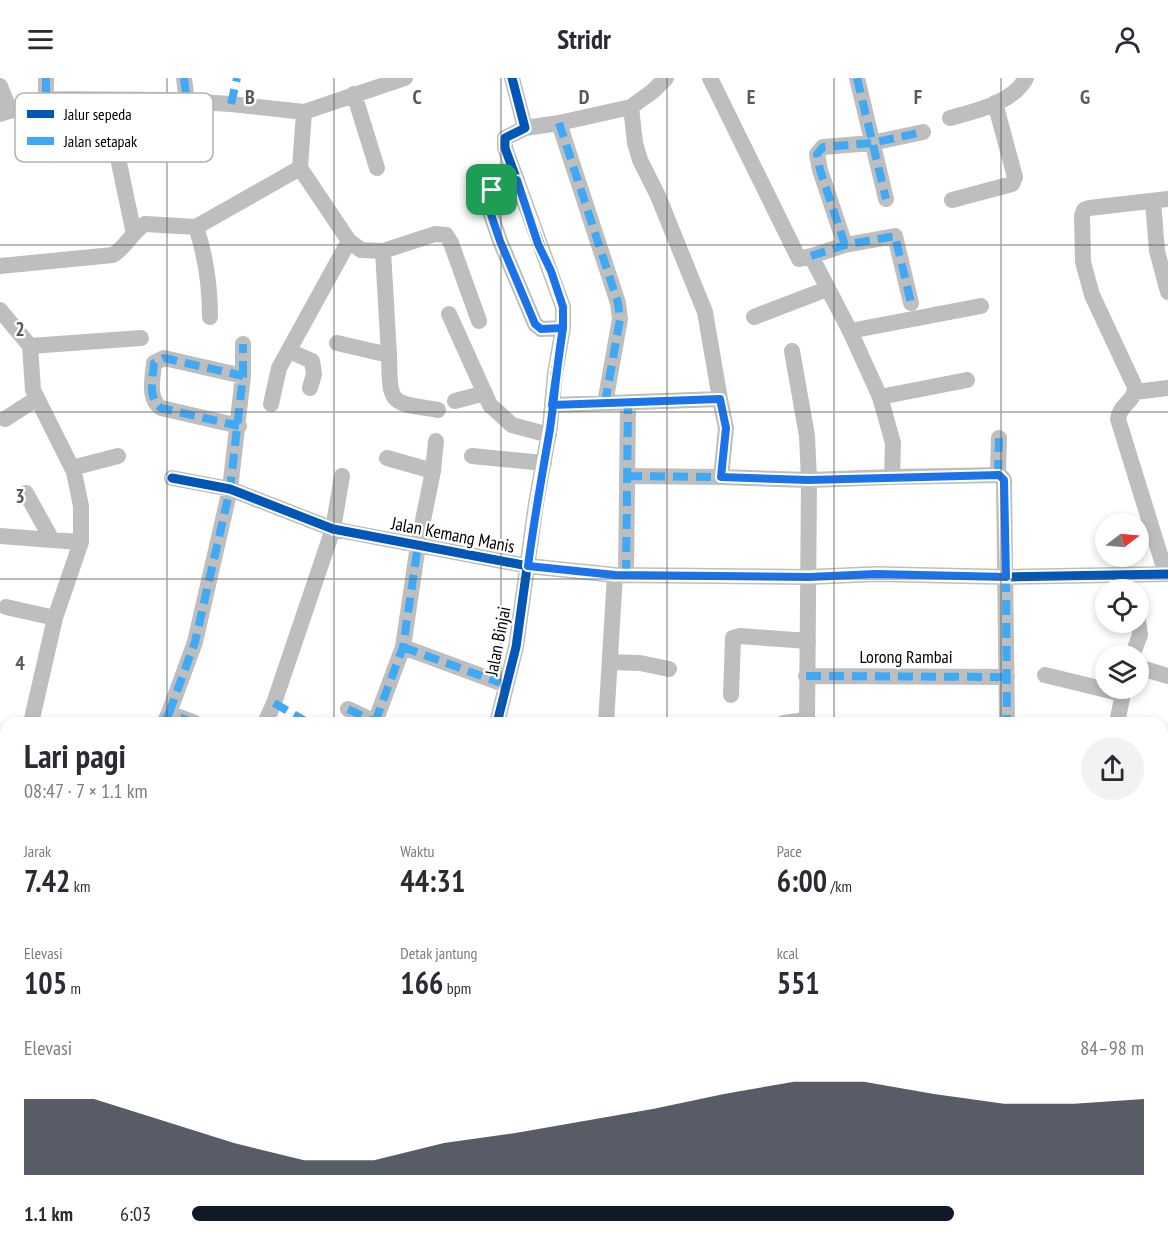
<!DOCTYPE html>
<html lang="id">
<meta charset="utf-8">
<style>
:root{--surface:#fff;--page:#f2f2f3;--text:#2b2b33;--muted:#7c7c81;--accent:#111827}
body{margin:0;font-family:"PT Sans Narrow",sans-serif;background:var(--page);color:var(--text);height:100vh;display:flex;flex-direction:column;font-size:22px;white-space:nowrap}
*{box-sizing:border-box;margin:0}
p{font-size:20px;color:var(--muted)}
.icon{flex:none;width:33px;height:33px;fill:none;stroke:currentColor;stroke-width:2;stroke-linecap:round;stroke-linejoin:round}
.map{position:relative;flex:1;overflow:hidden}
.sheet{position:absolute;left:0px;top:639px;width:1168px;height:531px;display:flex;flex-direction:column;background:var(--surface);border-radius:18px 18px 0 0;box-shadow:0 3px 9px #0003}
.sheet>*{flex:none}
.needle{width:39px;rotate:74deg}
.controls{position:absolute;left:1095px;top:435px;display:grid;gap:12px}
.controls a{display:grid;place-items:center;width:54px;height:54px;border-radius:50%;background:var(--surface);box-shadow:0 3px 9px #0003;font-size:30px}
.pin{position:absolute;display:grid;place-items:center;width:51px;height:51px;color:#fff;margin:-26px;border-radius:12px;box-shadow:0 3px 9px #0006}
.round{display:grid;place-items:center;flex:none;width:63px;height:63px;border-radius:32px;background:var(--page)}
.overview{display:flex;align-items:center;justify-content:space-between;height:102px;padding:0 24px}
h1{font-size:33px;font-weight:600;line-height:45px}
.stats{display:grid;grid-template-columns:repeat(3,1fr);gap:9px;height:102px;padding:6px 24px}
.stats div{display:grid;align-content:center}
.stats b{font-size:30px;font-weight:600}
.stats small{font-size:16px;font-weight:400}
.stats p{font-size:16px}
.chart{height:168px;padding:12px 24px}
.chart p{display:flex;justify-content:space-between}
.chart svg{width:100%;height:108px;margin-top:6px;fill:var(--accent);opacity:.7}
ul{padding:0 24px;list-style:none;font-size:20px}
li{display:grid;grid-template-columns:96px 72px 1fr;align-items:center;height:45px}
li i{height:15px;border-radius:8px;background:var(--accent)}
header{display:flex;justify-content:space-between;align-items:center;height:78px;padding:0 24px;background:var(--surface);font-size:27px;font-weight:600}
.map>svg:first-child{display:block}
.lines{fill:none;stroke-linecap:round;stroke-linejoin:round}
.minor{stroke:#bebebe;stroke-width:16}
.quiet{stroke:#3fa9f5;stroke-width:8;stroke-dasharray:15 8;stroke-linecap:butt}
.cycleway-casing{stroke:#fff;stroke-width:13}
.cycleway{stroke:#0057b8;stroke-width:9}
.route-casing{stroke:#fff;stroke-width:12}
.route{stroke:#1a73e8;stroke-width:8}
.grid{fill:none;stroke:#595959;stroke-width:1.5;stroke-opacity:0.55}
.labels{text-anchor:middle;stroke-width:4.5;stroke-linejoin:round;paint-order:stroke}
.street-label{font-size:18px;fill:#000;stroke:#fff}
.key{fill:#fff;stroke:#b2b2b2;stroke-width:1.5}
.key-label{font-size:16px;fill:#000}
.grid-label{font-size:20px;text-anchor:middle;font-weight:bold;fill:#595959;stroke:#fff;stroke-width:4.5;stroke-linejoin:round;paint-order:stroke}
</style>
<header><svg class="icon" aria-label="menu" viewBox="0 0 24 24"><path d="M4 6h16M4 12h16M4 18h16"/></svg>Stridr<svg class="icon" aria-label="person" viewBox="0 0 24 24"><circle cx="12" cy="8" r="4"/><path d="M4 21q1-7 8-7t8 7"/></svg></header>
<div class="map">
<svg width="1168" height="1170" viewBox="0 0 1168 1170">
<rect width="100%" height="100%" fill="#fff"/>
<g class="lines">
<path class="minor" d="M46,0V21
M184,0L187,24
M710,0L799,181L811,178L850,253L880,319L893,365L892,399
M857,0L886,121
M0,8L10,33
M354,16L377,90
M631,29L635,65L640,82L658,118L705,234L720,321
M304,34L300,90L349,163L361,172L383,173L435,156L446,157L451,165L479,243
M0,36L46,21L167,22L231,26L304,34L405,0
M950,40C975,33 1013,25 1026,0
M559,45L618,225L620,241L605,325
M525,50L559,45L631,29L653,13L666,0
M119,85L134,156
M517,102L487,115L486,122L500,163L535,246L541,251L563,250
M952,122L1012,106L1015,99L995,25
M1153,123L1157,173L1168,214
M196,149C206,179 210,207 210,239
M845,167L820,92L817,76L823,69L872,65L923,54
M811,178L845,167L895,158L911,225
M0,188L113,177C126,169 132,154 145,146L196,149L300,90
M0,232L30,268L33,312L74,394L81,428V464L55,540L31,645
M449,236L490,327L512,347L549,357
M754,239L827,211
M850,253L981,228
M337,265L389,277L383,173
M30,268L141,260
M289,273L312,283L314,296L310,310
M792,273L807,358L809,402L807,645
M389,277C390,328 389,324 438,332
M243,298V266
M1135,314L1168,310
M880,319L967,302
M455,323L485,315
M271,326L279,290L349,163
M552,327L720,321L726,350L721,399L809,402L892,399L1000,397L1004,402L1007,645
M5,341L36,321
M472,378L544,385
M387,380L433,393
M72,390L118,378
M998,397L999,360
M627,398L721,399
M172,400L230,411L333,451L528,488L615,497L809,499L876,496L1006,499L1168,496
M26,415L52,462L81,464
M0,458L52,462
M1166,496L1118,341C1119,327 1135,324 1135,309L1092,217L1083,184L1082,138L1084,132L1089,130L1168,121
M626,497L628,324
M6,529L55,540
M403,569L506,607
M1132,578L1140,557L1138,542
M610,584L640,585L669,591
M1138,589L1168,598
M1045,597L1123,616
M806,598L1007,599
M731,617L733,560L740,558L808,563
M348,631L377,645
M169,635L195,564L230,411L243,298L164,280L154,285C153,300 147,320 161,330L239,348
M375,644L403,569L418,467L433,393L436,363
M164,645L169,635L195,645
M265,645L274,625L333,451L342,398
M497,645L516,569L536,425L550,349L555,295L563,250V229L505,70V60L525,50L512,0
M606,645L615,497
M784,645L806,642
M1117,645L1124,610
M1162,759L1168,764
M1162,918L1168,904
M0,1034L6,1030
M0,1091L6,1092
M1162,1115L1168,1095
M0,1120L6,1122
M595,1164L597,1170
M901,1164L910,1170
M1080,1164L1083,1170
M9,1170L12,1164
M49,1170L52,1164
M206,1170L207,1164
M276,1170L279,1164
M401,1170L404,1164
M663,1170L676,1164
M848,1170L857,1164
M1143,1170L1145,1164"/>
<path class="quiet" d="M46,0V21
M184,0L187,24
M857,0L886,121
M231,26L237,0
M559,45L618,225L620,241L605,325
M517,102L487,115L486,122L500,163L535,246L541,251L563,250
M845,167L820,92L817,76L823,69L872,65L923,54
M811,178L845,167L895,158L911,225
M243,298V266
M998,397L999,360
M627,398L721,399
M626,497L628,324
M1006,499L1007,645
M403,569L506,607
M806,598L1007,599
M274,625L309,645
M348,631L377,645
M169,635L195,564L230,411L243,298L164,280L154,285C153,300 147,320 161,330L239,348
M375,644L403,569L418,467
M164,645L169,635L195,645
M1162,764L1164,762
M1162,918L1168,904
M0,1034L6,1030
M1162,1079L1168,1090
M0,1091L6,1092
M1162,1115L1168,1095
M1080,1164L1083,1170
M206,1170L207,1164
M276,1170L279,1164
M1143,1170L1145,1164"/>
<g class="cycleway-casing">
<path id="cycleway" d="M172,400L230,411L333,451L528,488L615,497L809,499L876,496L1006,499L1168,496
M497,645L516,569L536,425L550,349L555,295L563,250V229L505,70V60L525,50L512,0"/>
</g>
<use href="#cycleway" class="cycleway"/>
</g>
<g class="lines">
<g class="route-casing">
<path id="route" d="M492,112L487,115L486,122L500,163L535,246L541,251L563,250C557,284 555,317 550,351C542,397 534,442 528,488L615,497L809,499L876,496L1006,499L1004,402L999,397L809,402L721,399L726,350L720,321L552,327L563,250V229L551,193L538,166L517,102L492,112"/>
</g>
<use href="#route" class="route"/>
</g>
<path class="grid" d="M167,0V645M334,0V645M501,0V645M667,0V645M834,0V645M1001,0V645M0,167H1168M0,334H1168M0,501H1168M0,669H6M1162,669H1168M0,836H6M1162,836H1168M0,1003H6M1162,1003H1168M167,1164V1170M334,1164V1170M501,1164V1170M667,1164V1170M834,1164V1170M1001,1164V1170"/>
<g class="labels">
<g class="street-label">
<text transform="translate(453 457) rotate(11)" y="6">Jalan Kemang Manis</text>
<text transform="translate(498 563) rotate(-79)" y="6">Jalan Binjai</text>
<text x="906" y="585">Lorong Rambai</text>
</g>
</g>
<rect x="15" y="15" width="198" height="69" rx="9" class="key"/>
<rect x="27" y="32" width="27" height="8" fill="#0057b8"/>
<rect x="27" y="59" width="27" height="8" fill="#3fa9f5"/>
<g class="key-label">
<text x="64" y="42">Jalur sepeda</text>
<text x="64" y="69">Jalan setapak</text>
</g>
<g class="grid-label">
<text x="250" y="26">B</text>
<text x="417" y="26">C</text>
<text x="584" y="26">D</text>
<text x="751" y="26">E</text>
<text x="918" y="26">F</text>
<text x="1085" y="26">G</text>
<text x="20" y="258">2</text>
<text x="20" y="425">3</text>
<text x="20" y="592">4</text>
</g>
</svg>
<div class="controls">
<a><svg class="needle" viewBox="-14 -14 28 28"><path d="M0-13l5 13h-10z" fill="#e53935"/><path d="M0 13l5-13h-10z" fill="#7c7c81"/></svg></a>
<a><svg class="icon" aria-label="locate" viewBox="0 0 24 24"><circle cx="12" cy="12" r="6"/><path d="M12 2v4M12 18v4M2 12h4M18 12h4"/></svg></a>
<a><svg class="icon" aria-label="layers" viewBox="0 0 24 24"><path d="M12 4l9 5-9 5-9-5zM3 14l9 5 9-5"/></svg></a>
</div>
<div class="pin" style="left:492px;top:112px;background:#1e9e55"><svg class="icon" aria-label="arrive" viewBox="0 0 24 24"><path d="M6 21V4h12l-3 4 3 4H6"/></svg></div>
<section class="sheet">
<div class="overview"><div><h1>Lari pagi</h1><p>08:47 · 7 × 1.1 km</p></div><a class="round"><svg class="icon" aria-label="share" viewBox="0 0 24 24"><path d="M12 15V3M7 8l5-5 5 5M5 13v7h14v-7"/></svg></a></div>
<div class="stats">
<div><p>Jarak</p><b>7.42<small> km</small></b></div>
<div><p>Waktu</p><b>44:31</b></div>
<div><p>Pace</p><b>6:00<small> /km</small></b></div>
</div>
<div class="stats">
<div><p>Elevasi</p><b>105<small> m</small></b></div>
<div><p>Detak jantung</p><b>166<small> bpm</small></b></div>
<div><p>kcal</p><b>551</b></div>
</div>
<div class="chart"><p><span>Elevasi</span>84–98 m</p>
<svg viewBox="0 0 160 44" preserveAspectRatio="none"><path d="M0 44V13L10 13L20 22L30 31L40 38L50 38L60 31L70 27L80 22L90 17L100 11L110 6L120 6L130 11L140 15L150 15L160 13V44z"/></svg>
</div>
<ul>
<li><b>1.1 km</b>6:03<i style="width:80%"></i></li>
</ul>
</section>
</div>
